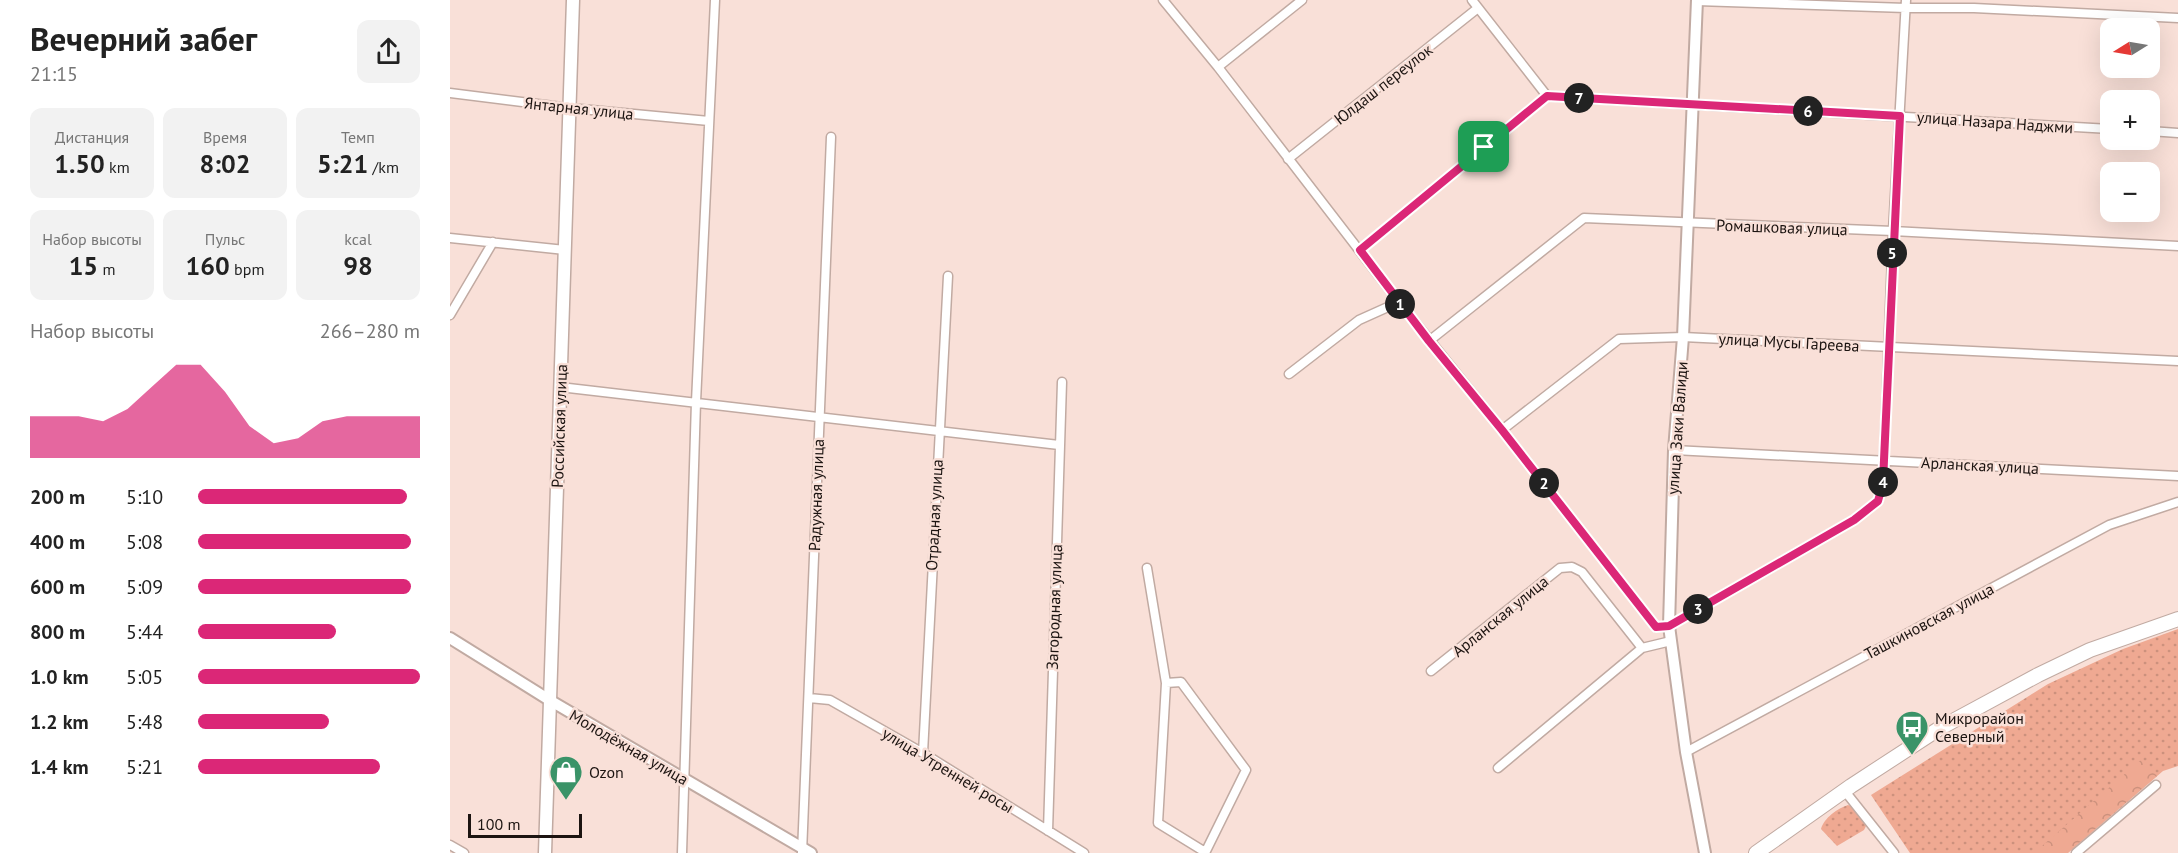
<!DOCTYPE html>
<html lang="ru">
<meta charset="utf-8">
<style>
:root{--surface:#fff;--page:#f2f2f2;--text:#222;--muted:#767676;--accent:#db2777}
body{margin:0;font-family:"PT Sans",sans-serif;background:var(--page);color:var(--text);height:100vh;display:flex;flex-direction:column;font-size:22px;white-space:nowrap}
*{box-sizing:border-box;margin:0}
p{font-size:20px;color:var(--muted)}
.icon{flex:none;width:33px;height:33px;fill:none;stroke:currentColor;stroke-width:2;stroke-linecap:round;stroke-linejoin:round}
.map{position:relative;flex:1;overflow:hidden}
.details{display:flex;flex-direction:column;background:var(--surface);width:450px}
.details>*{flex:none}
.needle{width:39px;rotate:259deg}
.fabs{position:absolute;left:1650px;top:18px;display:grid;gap:12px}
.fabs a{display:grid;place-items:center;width:60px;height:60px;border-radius:12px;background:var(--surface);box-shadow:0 6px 24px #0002;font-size:30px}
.scale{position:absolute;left:18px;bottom:15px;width:114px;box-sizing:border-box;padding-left:6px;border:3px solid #1c1411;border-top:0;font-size:16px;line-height:21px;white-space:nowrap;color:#1c1411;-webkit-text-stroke:4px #f9e0d8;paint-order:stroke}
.pin{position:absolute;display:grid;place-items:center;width:51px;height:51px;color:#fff;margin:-26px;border-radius:12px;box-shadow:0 3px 9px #0006}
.km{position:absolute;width:30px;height:30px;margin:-15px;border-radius:50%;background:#222;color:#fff;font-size:16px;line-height:30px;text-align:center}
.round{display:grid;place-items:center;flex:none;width:63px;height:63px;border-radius:12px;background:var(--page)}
.head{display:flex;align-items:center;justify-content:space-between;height:102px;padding:0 30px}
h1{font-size:33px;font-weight:600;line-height:45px}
.metrics{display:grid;grid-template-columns:repeat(3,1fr);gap:9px;height:102px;padding:6px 30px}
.metrics div{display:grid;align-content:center;border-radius:12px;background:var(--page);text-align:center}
.metrics b{font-size:26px;font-weight:600}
.metrics small{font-size:16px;font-weight:400}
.metrics p{font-size:16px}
.chart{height:168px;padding:12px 30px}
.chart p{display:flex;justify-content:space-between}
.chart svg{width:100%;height:108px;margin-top:6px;fill:var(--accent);opacity:.7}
ul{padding:0 30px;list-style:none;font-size:20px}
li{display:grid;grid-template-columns:96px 72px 1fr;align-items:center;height:45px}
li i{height:15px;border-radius:8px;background:var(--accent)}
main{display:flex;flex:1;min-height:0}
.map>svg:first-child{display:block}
.grass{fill:url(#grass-dots)}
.forest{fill:url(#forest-crowns)}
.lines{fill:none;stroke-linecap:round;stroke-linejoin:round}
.minor-casing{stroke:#c1aaa2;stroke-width:11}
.tertiary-casing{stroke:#c1aaa2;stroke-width:14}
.secondary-casing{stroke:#c1aaa2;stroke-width:15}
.primary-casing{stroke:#c1aaa2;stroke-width:16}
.minor{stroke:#fff;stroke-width:8}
.tertiary{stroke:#fff;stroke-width:10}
.secondary{stroke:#fff;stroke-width:12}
.primary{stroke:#fff;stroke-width:14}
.route-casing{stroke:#fff;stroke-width:12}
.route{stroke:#db2777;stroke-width:8}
.labels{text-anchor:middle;stroke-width:5;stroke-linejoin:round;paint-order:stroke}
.street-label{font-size:16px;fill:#1c1411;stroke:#f9e0d8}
.poi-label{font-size:16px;fill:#1c1411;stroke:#f9e0d8;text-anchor:start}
</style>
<main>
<section class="details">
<div class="head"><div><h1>Вечерний забег</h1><p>21:15</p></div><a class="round"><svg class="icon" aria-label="share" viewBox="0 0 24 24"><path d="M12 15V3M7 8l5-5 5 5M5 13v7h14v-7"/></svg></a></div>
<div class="metrics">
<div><p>Дистанция</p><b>1.50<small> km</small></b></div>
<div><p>Время</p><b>8:02</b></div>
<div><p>Темп</p><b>5:21<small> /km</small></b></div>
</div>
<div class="metrics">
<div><p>Набор высоты</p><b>15<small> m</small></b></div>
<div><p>Пульс</p><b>160<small> bpm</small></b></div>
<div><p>kcal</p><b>98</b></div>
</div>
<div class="chart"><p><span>Набор высоты</span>266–280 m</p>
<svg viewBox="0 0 160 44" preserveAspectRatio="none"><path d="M0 44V27L10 27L20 27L30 29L40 24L50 15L60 6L70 6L80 17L90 31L100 38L110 36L120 29L130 27L140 27L150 27L160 27V44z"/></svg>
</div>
<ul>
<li><b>200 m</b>5:10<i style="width:94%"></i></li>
<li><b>400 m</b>5:08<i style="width:96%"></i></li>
<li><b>600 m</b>5:09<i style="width:96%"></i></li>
<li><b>800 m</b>5:44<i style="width:62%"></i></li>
<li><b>1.0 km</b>5:05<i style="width:100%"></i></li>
<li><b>1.2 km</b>5:48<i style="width:59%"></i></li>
<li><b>1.4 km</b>5:21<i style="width:82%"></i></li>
</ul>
</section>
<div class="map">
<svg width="1728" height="853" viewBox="0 0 1728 853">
<defs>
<pattern id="grass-dots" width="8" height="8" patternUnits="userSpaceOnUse" patternTransform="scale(1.5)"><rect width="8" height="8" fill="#efa992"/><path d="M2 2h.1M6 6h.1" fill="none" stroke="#cc917d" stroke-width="1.8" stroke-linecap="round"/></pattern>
<pattern id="forest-crowns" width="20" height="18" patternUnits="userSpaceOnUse" patternTransform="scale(1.5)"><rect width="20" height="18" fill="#efa992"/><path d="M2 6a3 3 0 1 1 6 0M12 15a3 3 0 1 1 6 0" fill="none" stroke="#cc917d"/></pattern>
</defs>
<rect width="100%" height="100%" fill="#f9e0d8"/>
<path class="grass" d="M1728,629V766L1713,771L1618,853H1460L1421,795L1598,684L1673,649Z
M1398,805C1406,807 1413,818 1416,826L1414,830L1387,846L1371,829C1374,818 1388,808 1398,805Z"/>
<path class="forest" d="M1692,759L1707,776L1617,853H1584Z"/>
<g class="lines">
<g class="minor-casing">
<path id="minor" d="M713,0L768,67L949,302L1052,430L1206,627L1219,626L1404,520L1428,501L1433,483L1434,460L1443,231L1456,0
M1022,0L1097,96
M1247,1L1456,8H1524L1728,18
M768,67L852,0
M0,93L120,108L259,121
M1700,131L1728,133
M838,159L1028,8
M0,238L115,250
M910,250L1097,96L1660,129
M0,315L43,242
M979,341L1134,218L1443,231L1728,246
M839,374L909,320L949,302
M110,387L609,445
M1052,430L1169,339L1233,337L1728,361
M1224,450L1728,476
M697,568L716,683L708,823L755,852
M981,671L1110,568L1122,567L1132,572L1192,648
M716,683L731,682L796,770L755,853
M359,698L380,700L473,753L634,853
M1236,752L1659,525L1728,502
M473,753L498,276
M1048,768L1192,648L1221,641
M1394,790L1444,853
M598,831L612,382
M0,845L14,853
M232,853L246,402L265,0
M352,853L381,137
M1626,853L1706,785"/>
</g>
<g class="tertiary-casing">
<path id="tertiary" d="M1247,0L1233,337L1224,450L1219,626L1236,752L1255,853
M0,638L101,701L361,853"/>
</g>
<g class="secondary-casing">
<path id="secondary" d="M95,853L123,0"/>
</g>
<g class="primary-casing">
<path id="primary" d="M1306,853L1401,786L1490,728L1588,675L1640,650L1728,619"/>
</g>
<use href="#minor" class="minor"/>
<use href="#tertiary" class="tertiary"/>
<use href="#secondary" class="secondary"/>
<use href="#primary" class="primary"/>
</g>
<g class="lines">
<g class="route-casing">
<path id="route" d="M1097,96L1450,116L1434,460L1433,483L1428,501L1404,520L1219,626L1206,627L1052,430L979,341L910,250Z"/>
</g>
<use href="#route" class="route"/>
</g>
<defs>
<g id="bus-pin" transform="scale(1.725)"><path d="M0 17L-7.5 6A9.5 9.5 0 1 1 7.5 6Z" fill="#3a9368" stroke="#f9e0d8"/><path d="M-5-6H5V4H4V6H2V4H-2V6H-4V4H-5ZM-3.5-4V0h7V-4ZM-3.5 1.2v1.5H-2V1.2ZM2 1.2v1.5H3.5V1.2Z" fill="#fff"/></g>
<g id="shop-pin" transform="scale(1.725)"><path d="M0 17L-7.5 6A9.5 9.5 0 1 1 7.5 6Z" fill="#3a9368" stroke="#f9e0d8"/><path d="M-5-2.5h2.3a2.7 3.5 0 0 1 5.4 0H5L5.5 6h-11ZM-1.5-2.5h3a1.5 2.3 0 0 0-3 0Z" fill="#fff"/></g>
</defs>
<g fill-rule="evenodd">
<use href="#bus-pin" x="1462" y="727"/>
<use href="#shop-pin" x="116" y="772"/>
</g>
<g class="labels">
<g class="street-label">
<text transform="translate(933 84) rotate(-38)" y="6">Юлдаш переулок</text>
<text transform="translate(129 108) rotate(6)" y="6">Янтарная улица</text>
<text transform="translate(1545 122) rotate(4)" y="6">улица Назара Наджми</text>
<text transform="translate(1332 227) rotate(2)" y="6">Ромашковая улица</text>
<text transform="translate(1339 342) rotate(3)" y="6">улица Мусы Гареева</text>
<text transform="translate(109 426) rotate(-88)" y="6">Российская улица</text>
<text transform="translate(1227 428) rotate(-86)" y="6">улица Заки Валиди</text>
<text transform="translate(1530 465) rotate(3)" y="6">Арланская улица</text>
<text transform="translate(366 495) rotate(-88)" y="6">Радужная улица</text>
<text transform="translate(484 515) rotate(-87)" y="6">Отрадная улица</text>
<text transform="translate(604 607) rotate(-88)" y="6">Загородная улица</text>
<text transform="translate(1050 616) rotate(-39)" y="6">Арланская улица</text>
<text transform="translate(1479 621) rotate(-28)" y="6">Ташкиновская улица</text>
<text transform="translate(179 747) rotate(30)" y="6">Молодёжная улица</text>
<text transform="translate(498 770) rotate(31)" y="6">улица Утренней росы</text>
</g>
<g class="poi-label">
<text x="1485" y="724">Микрорайон<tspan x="1485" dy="18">Северный</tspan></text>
<text x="139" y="778">Ozon</text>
</g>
</g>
</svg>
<div class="fabs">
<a><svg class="needle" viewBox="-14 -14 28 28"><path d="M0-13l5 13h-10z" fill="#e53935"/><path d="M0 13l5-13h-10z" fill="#767676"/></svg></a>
<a>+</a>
<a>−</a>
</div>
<div class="scale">100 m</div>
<div class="pin" style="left:1034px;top:147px;background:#1e9e55"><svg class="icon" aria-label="arrive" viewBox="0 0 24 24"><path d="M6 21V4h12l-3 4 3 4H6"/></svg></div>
<b class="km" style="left:950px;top:304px">1</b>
<b class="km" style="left:1094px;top:483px">2</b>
<b class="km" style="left:1248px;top:609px">3</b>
<b class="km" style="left:1433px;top:482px">4</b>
<b class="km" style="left:1442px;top:253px">5</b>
<b class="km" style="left:1358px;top:111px">6</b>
<b class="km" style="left:1129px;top:98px">7</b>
</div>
</main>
